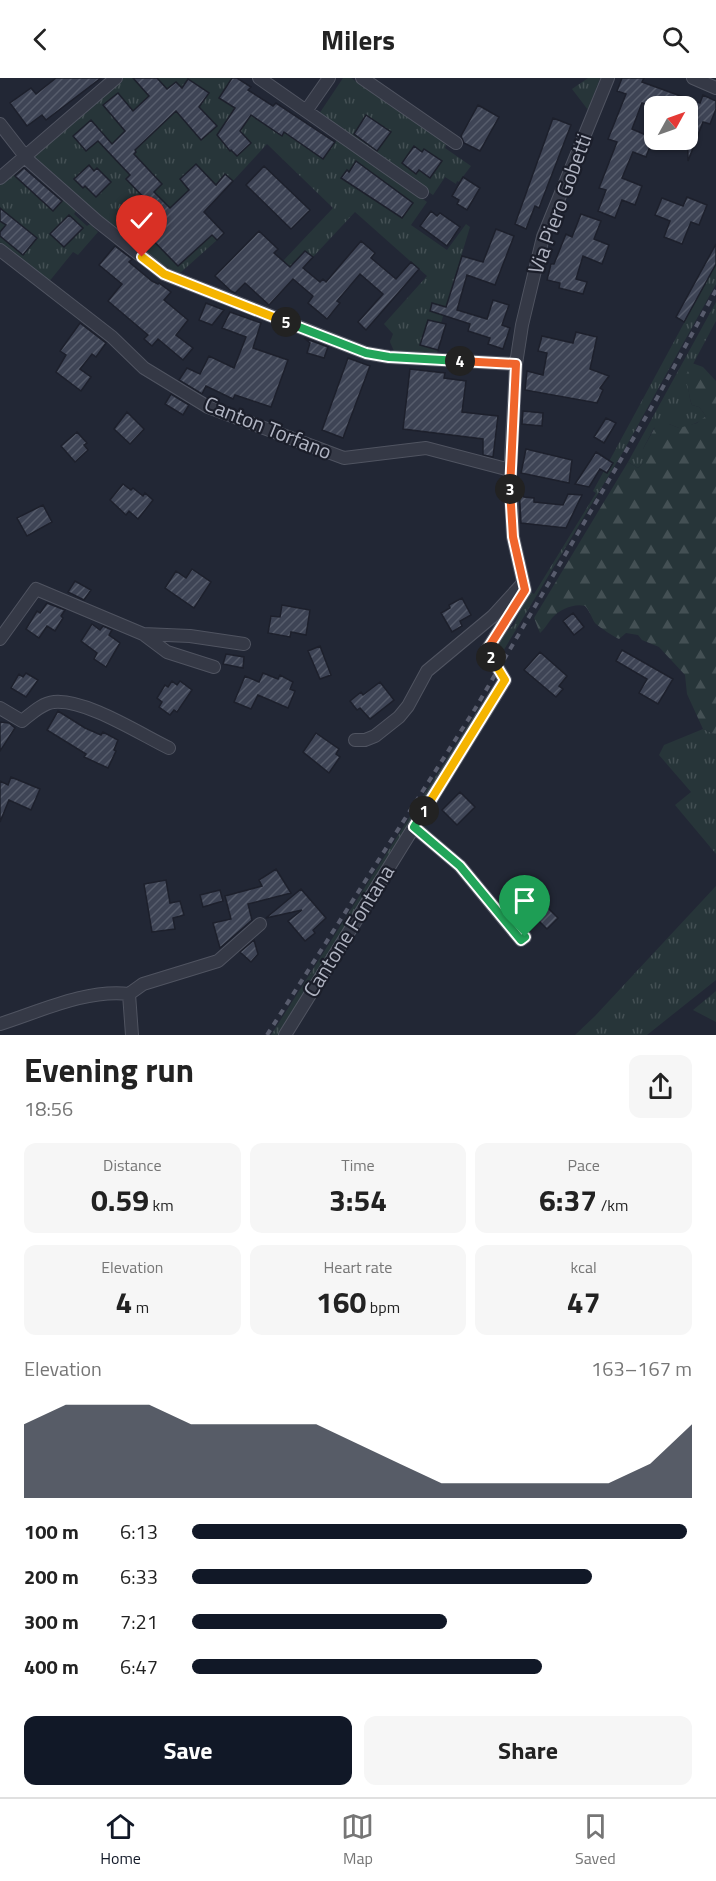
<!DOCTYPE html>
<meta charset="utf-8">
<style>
:root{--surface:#fff;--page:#f6f6f6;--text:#222;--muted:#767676;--line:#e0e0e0;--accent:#111827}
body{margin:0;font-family:"Titillium Web",sans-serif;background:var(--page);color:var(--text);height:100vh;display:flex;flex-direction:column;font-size:22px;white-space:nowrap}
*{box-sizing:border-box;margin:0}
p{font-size:20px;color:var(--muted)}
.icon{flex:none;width:33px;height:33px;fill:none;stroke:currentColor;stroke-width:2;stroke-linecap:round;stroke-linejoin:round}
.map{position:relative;height:957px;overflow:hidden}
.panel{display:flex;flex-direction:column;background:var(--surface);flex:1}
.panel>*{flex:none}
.needle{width:39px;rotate:50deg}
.buttons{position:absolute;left:644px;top:18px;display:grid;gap:12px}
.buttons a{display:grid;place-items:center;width:54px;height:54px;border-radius:12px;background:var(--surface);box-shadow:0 2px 4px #0004;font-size:30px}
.pin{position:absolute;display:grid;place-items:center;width:51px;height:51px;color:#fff;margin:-62px -26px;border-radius:50% 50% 50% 0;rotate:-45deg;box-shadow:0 0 6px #0007}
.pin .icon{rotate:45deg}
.km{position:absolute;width:30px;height:30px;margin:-15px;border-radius:50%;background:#222;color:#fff;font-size:16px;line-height:30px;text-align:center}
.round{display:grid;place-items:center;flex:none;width:63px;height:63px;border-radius:12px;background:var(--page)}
.head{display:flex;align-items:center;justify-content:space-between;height:102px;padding:0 24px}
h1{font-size:33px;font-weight:700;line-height:45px}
.stats{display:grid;grid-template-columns:repeat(3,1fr);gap:9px;height:102px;padding:6px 24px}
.stats div{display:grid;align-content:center;border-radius:12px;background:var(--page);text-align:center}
.stats b{font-size:30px;font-weight:700}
.stats small{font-size:16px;font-weight:400}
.stats p{font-size:16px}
.chart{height:168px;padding:12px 24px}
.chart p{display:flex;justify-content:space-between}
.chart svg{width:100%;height:108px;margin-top:6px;fill:var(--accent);opacity:.7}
.button{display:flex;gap:12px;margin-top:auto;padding:12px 24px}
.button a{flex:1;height:69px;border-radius:12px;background:var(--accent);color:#fff;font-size:24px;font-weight:700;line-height:69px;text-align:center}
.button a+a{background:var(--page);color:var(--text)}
ul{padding:0 24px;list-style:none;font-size:20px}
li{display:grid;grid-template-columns:96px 72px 1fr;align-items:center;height:45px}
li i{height:15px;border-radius:8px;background:var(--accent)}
header{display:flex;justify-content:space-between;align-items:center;height:78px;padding:0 24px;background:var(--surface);font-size:27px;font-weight:700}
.tabs{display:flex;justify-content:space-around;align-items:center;height:84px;border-top:2px solid var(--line);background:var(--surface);font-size:16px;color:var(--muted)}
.tabs a{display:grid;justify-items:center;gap:3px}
.tabs .current{color:var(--accent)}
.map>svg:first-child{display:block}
.grass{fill:url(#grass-tufts)}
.forest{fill:url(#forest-firs)}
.building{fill:url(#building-hatch);stroke:#1d202c;stroke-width:1.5}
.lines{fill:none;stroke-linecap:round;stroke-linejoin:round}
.minor-casing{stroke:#505461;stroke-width:14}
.minor{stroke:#353946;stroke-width:12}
.rail{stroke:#585c6d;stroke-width:4;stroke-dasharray:6 6;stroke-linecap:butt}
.split-1-casing{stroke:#fff;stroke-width:12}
.split-2-casing{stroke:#fff;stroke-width:12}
.split-3-casing{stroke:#fff;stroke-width:12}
.split-4-casing{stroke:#fff;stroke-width:12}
.split-5-casing{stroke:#fff;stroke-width:12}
.split-6-casing{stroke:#fff;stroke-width:12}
.split-1{stroke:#22a559;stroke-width:8}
.split-2{stroke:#f5b400;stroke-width:8}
.split-3{stroke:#f0652b;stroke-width:8}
.split-4{stroke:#f0652b;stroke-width:8}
.split-5{stroke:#22a559;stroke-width:8}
.split-6{stroke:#f5b400;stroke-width:8}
.labels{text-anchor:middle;stroke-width:4.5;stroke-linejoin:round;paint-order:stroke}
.street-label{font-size:21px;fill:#b0b4c2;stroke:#1b1e2a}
</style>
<header><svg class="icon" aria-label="back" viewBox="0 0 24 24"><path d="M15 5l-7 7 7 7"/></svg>Milers<svg class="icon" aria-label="search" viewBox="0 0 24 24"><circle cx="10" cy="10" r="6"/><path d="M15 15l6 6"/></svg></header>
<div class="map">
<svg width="716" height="957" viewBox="0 0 716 957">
<defs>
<pattern id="grass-tufts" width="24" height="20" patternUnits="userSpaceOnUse" patternTransform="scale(1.5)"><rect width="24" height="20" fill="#273539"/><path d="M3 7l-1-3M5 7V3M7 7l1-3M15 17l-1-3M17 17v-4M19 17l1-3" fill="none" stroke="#445054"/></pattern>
<pattern id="forest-firs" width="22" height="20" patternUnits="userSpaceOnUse" patternTransform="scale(1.5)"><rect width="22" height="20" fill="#273539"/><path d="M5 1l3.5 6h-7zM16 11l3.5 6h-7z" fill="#445054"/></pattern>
<pattern id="building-hatch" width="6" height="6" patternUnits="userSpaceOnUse" patternTransform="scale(1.5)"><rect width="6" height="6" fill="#3e4455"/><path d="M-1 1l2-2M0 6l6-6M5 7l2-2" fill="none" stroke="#575d6c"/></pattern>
</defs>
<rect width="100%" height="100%" fill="#222735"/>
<path class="grass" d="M120,0H232L235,28L230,38L244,47L251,37L281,58L284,54L323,81L338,60L427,124L411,147L447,172L466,146L470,149L441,245L428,243L421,267L438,272L437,275L394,273L390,264L393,256L384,246L427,198L355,134L313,179L305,173L290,189L283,183L333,130L267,66L233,103L225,96L187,139L204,149L217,162L179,196L147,177L142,171L91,131L53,95L32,78Z
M343,0H351L447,65L445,70L471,88L459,104L457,103L456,106L445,99L433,117L317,39Z
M588,0H600L588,32L572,11Z
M15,97L53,132L64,121L76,133L74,136L87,148L90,146L98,154L78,177L73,174L48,205L0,166V103L5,99Z
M716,186V206L623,374L499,580L494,571L507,553L514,547L529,513L534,516L596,415L593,413Z
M716,224V243L685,301C690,308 688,318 692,327L699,329L706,338L703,342L684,350H679L669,346L654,350L643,371V385L638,390L628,384Z
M493,608L495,609L279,957H271Z
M703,651L716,657V776L675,727L691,714L659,677L664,667Z
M716,808V902L647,957H575L595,938Z
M716,913V944L693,932Z"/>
<path class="forest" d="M692,285L703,289L716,303V657L703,651L687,616L685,597L659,569L642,562L638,557L626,555L619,561C614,559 598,548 595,545C591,539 590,533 585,528C575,525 560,531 553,539C548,544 546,550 540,555L534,540L628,384L638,390L643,385V371L659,342H666L669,346L679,350L697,345L706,338L699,329L692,327C688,318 690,308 684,301Z"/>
<path class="building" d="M56,0H101L46,42L42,37L27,48L10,25L31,10L36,16Z
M133,0H157L167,11L176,4L182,10L188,1L209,15L199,29L217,48L201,62L176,33L135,72L136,74L134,76L162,106L154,114L170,130L189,112L180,101L196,86L216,107L225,96L233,103L204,134L224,155L217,162L212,157L178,188L135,144L152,128L126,101L130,97L98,63L86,73L73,58L91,42L112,66L125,53L103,27L118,15L133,33L149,18Z
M232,0H237L251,9L248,12L273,28L276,25L335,64L323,81L284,54L282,58L251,37L240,53L251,65L237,78L231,72L230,73L217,57L235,30L219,20Z
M622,0H644L642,4L700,25L703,17L716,23V31L710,46L703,44L688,83L687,28H650L642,25L632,51L653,60L646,79L633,74L622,100L642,108L635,127L622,122L615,140L598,133L606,112L599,110L617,64L608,61L626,16L617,13Z
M478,27L499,39L480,73L464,65L461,58Z
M366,37L391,54L377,73L354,56Z
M553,40L571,47L539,130L535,128L526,151L515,146Z
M414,68L422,74L424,71L442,83L430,100L419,92L416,96L402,85Z
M356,83L413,125L402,140L341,100L347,92L349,94Z
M89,87L94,93L97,90L111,104L96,119L85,108L83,110L74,101Z
M264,88L310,132L291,151L246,107Z
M24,90L62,123L53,133L15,98Z
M463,99L480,110L467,132L457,126L459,122L452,118Z
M687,119L707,127L699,147L691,144L682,166L664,159L670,143L655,137L662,120L683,128Z
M0,130L37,160L23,177L0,158V154L6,147L0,143Z
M431,133L437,138L440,135L460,149L447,168L420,148Z
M581,136L601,143L594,161L609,167L602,186L583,178L576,201L587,204L583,216L559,210L560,205L547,202L551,186H554L566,156L572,159Z
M69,137L83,150L64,169L50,156Z
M496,151L514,158L495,207L467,197L457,232L487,241L493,222L509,227L502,247L510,250L503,271L488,266L490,260L468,253L470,246L430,233L432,225L446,229L462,178L483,184Z
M259,153L278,171L274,175L290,189L305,173L313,179L303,190L320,204L323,201L326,204L361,163L375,175L371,180L396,201L411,184L419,191L366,252L358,244L383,216L360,196L337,223L340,225L327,241L308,225L313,218L293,201L269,227L245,205L235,215L231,213L215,198Z
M716,166V186L684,244L676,239Z
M115,168L132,181L129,184L152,203L158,206L159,205L171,214L164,222L188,242L176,257L193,270L183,282L158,261L152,268L144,261L148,257L108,223L122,206L99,187Z
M206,225L224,232L212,247L199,242Z
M230,234L261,245L253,270L288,282L271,329L235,317L233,321L206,308L202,316L179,302L187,290L200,296L209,278L234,290L246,259L222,250Z
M428,242L446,246L438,272L420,267Z
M80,245L106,265L96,279L92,276L80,291L91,299L81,313L56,294L66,277L60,273Z
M576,254L597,259L590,291L609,298L600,310L603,312L597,325L525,312L527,293L543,297L547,275L538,273L542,258L573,265Z
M304,260L328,269L324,280L307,275L310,265Z
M348,280L370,288L343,360L322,352Z
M410,291L445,295L444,300L466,303L462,334L498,338L493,379L483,377V361L403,351Z
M171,316L189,327L183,337L165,326Z
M523,333L543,335L542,348L522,346Z
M127,334L144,351L130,366L114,351Z
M606,340L616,345L604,365L594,359Z
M77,354L87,365L84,367L88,372L75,384L61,368Z
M526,371L572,382L569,405L521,395Z
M596,374L613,385L607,395L600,391L589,409L575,406Z
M123,406L131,412L133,410L143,418L145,415L153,422L138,441L129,433L126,437L110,422Z
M519,408L524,419L534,420V424L563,427L568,416L582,417L566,450L521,445Z
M43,427L52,444L27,458L17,440Z
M192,491L211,504L194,530L165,510L176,493L186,500Z
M75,503L91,512L84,522L68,514Z
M462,520L471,537L460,543L462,548L452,554L441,535L450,530L449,527Z
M47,525L65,532L61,538L63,540L55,553L47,548L39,560L26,551L37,533L40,535Z
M282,527L310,532L306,557L291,554L290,559L268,555L271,538L280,539Z
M573,535L584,549L574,557L563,543Z
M92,546L100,552L103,548L112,552L109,557L120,565L106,589L94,581L97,575L81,563Z
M320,568L331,597L320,601L308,573Z
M622,572L673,601L658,626L639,615L647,601L616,583Z
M540,574L567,598L559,608L563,611L556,619L524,592Z
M226,576L244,579L243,590L223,586Z
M26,595L38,602L26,619L11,610L19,596L23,599Z
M263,595L278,601L280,597L293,604L290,611L295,613L288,630L258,617L251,631L234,624L245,598L259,604Z
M172,603L177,607L180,603L192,612L177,634L174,632L170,637L159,629L162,624L157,620L165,607L168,609Z
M380,604L394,622L370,641L360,630L357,632L350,623L361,614L363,617Z
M58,633L85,650L101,657L103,654L118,662L114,672L116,673L108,690L84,679L86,676L47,652Z
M0,644L9,645L15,650L0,673Z
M316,655L339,671L336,676L340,679L329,695L303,674Z
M11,699L40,711L31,732L9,722L0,744V703L8,707Z
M460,714L475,729L457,747L442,732Z
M276,791L291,815L248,826L252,842L220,870L213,845L231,841L225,818L262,808L259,802Z
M166,802L170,825L180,823L184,837L173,840L175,851L152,854L144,806Z
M301,811L326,840L313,852L315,855L305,863L288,843L302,832L266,840Z
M220,812L223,823L203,829L200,817Z
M544,826L558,840L547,851L533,837Z
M254,862L258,876L251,884L240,874Z"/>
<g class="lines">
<g class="minor-casing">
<path id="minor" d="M259,0L422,114
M362,0L456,65
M693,0L716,10
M306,33L329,0
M0,46L28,82L97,143L164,196L366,275L389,279L516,286
M0,100L116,0
M0,172L112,259L144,290L208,329L344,380L426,370L510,392
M143,556L190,558L244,566
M0,561L36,511L143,556L167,574L214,589
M0,630L22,643C31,636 42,625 54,624C86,621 140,656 169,670
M355,662H365L375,658L399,639L408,628L427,593L493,538L523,505
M414,749L460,788L521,862L525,859
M129,916L143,906L218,883L260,846
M129,916L132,957
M0,946C41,933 86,911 129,916
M285,957L505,602L487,572L525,512L513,459L510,399L516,286L522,247L543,159L608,0"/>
</g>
<use href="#minor" class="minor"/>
<path class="rail" d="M267,957L475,631L657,320L716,212"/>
</g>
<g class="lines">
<g class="split-1-casing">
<path id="split-1" d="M424,733L414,749L460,788L521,862L525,859"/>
</g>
<g class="split-2-casing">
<path id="split-2" d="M424,733L505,602L491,579"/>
</g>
<g class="split-3-casing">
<path id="split-3" d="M491,579L487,572L525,512L513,459L510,411"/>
</g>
<g class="split-4-casing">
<path id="split-4" d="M460,283L516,286L510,411"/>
</g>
<g class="split-5-casing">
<path id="split-5" d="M286,244L366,275L389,279L460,283"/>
</g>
<g class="split-6-casing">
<path id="split-6" d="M142,179L164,196L286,244"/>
</g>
<use href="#split-1" class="split-1"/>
<use href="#split-2" class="split-2"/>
<use href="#split-3" class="split-3"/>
<use href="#split-4" class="split-4"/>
<use href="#split-5" class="split-5"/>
<use href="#split-6" class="split-6"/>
</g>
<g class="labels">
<g class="street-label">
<text transform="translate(560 126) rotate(-70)" y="7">Via Piero Gobetti</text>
<text transform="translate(268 350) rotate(22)" y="7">Canton Torfano</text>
<text transform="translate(349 853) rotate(-58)" y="7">Cantone Fontana</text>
</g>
</g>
</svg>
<div class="buttons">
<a><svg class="needle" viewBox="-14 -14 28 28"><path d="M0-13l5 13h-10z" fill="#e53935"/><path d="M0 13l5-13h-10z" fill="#767676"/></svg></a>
</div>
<div class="pin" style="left:525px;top:859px;background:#1e9e55"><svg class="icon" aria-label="arrive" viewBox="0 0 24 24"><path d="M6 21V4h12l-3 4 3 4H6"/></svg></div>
<div class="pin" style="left:142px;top:179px;background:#d93025"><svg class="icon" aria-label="check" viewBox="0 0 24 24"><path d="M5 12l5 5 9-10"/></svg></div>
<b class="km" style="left:424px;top:733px">1</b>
<b class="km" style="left:491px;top:579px">2</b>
<b class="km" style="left:510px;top:411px">3</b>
<b class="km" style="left:460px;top:283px">4</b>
<b class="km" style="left:286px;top:244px">5</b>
</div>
<section class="panel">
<div class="head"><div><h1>Evening run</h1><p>18:56</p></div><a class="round"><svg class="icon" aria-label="share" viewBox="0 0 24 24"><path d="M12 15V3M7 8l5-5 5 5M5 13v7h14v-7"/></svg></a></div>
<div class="stats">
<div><p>Distance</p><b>0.59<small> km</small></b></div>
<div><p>Time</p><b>3:54</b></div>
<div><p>Pace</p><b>6:37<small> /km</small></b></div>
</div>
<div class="stats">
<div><p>Elevation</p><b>4<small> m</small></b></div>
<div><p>Heart rate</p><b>160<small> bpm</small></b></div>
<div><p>kcal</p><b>47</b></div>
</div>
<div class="chart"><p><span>Elevation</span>163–167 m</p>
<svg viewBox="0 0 160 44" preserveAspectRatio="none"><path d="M0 44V14L10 6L20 6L30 6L40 14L50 14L60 14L70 14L80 22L90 30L100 38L110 38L120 38L130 38L140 38L150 30L160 14V44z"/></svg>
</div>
<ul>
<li><b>100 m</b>6:13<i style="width:99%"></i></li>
<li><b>200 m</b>6:33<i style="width:80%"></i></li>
<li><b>300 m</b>7:21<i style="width:51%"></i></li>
<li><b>400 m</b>6:47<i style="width:70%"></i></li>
</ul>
<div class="button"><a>Save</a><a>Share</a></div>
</section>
<nav class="tabs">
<a class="current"><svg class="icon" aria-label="home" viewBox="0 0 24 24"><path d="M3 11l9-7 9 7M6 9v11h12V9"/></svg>Home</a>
<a><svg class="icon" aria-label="map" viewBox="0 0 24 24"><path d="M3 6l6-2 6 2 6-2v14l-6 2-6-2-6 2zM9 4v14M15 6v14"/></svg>Map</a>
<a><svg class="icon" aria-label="saved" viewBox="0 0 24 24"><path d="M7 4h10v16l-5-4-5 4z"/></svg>Saved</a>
</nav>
